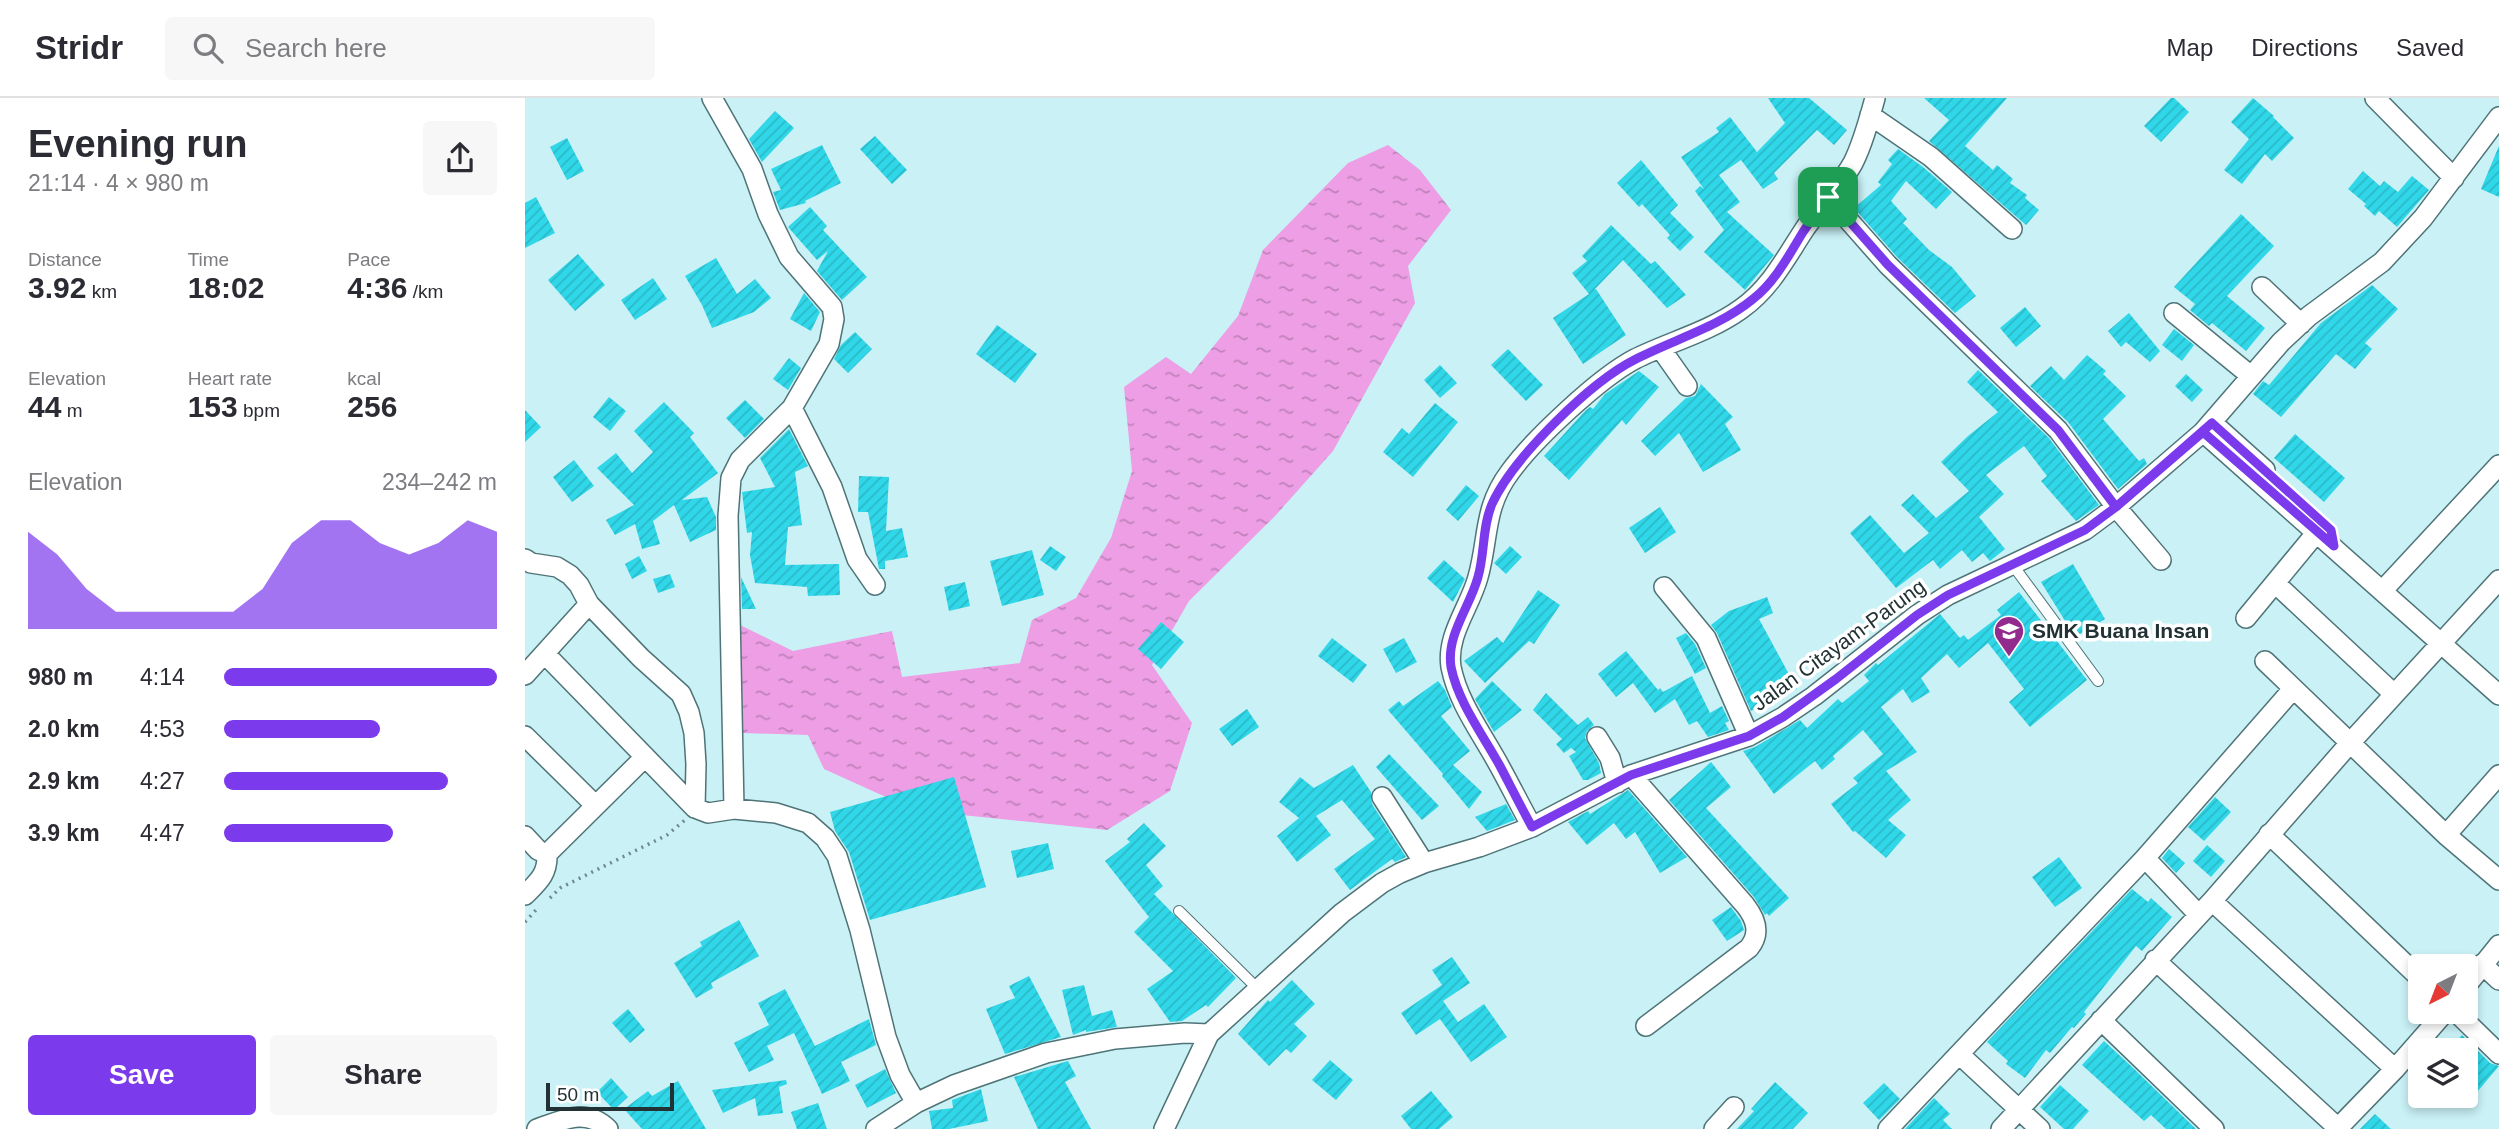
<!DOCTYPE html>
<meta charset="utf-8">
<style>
:root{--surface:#fff;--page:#f7f7f7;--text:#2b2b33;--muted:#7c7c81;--line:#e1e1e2;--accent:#7c3aed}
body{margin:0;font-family:Arial,sans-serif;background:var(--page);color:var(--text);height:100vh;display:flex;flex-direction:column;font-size:26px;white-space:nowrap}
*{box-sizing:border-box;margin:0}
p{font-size:23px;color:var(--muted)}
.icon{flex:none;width:38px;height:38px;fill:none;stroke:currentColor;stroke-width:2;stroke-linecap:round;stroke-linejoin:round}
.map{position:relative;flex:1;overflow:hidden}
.sheet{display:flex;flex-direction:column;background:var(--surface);width:525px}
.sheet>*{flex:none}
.needle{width:46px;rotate:222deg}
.fabs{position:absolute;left:1883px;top:856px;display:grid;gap:14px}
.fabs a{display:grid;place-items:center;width:70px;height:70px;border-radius:7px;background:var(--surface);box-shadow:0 4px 10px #0003;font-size:35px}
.scale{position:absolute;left:21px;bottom:18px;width:128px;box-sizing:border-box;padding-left:7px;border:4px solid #223234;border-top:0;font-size:19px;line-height:24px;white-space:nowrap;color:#223234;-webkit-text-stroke:5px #fff;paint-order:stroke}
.pin{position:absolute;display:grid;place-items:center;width:60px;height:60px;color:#fff;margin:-30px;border-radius:14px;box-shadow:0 4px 10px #0006}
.round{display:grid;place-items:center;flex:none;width:74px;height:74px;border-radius:7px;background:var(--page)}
.summary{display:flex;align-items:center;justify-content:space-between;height:119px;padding:0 28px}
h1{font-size:38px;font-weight:700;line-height:52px}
.stats{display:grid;grid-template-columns:repeat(3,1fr);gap:10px;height:119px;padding:7px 28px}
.stats div{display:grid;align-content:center}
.stats b{font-size:30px;font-weight:700}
.stats small{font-size:19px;font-weight:400}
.stats p{font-size:19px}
.chart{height:196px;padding:14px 28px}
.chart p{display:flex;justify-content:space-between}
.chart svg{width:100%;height:126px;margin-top:7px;fill:var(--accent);opacity:.7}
.button{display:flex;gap:14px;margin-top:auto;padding:14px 28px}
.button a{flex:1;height:80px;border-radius:7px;background:var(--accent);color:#fff;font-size:28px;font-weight:700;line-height:80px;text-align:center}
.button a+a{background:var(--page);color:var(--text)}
ul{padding:0 28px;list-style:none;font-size:23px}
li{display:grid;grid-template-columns:112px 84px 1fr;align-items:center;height:52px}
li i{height:18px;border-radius:9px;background:var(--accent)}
header{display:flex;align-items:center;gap:42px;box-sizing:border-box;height:98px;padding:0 35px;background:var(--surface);border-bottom:2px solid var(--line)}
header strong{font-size:33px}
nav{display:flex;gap:38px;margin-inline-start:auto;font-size:24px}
.search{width:490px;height:63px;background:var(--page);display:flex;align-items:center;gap:18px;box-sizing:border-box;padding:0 24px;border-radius:7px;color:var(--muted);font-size:26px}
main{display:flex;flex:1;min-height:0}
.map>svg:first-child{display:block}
.water{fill:url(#water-ripples)}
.building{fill:url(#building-hatch)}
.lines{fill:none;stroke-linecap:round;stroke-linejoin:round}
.service-casing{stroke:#4f7478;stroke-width:12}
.minor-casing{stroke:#4f7478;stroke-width:22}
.path{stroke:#6f8a8e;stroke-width:3.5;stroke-dasharray:2 5;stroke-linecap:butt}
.service{stroke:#fff;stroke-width:10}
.minor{stroke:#fff;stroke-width:19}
.route-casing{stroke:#fff;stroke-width:14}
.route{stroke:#7c3aed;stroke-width:9}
.labels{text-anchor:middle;stroke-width:7;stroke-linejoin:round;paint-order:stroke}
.poi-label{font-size:21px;font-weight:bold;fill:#223234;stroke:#fff;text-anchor:start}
.street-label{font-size:21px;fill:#223234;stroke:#fff}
</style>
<header>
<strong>Stridr</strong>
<div class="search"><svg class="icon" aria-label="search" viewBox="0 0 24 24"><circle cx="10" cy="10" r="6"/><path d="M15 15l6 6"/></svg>Search here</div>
<nav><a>Map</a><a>Directions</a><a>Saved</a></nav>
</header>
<main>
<section class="sheet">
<div class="summary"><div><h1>Evening run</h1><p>21:14 · 4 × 980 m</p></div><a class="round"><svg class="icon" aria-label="share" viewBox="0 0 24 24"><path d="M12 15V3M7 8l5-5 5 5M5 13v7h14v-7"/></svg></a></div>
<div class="stats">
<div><p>Distance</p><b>3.92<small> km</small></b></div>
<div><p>Time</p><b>18:02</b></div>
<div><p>Pace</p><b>4:36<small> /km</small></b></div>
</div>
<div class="stats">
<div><p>Elevation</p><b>44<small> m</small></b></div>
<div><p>Heart rate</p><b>153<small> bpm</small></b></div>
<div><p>kcal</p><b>256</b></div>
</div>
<div class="chart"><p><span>Elevation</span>234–242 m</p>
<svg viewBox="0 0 160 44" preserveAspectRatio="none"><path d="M0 44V10L10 18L20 30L30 38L40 38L50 38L60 38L70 38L80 30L90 14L100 6L110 6L120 14L130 18L140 14L150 6L160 10V44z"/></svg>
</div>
<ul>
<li><b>980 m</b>4:14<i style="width:100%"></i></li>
<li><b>2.0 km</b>4:53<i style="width:57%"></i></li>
<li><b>2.9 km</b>4:27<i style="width:82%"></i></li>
<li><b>3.9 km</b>4:47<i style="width:62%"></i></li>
</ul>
<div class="button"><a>Save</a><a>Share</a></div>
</section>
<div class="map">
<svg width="1974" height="1031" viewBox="0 0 1974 1031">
<defs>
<pattern id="water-ripples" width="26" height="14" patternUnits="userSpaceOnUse" patternTransform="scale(1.75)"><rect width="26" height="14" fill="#ed9ee5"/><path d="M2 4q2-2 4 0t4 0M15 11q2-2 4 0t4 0" fill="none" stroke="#c081ba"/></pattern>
<pattern id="building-hatch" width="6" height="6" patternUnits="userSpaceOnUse" patternTransform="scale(1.75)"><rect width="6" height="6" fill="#30d7e8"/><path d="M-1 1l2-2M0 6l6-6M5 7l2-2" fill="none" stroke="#2ab9c8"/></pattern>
</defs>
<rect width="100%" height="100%" fill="#c9f1f6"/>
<path class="water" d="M863,47L895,72L926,112L883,168L890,205L808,353L750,418L664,503L627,567L667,625L645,693L582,732L427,716L374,705L299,671L283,637L217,635L213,526L268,553L367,533L377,579L495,565L507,522L551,500L586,440L607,373L599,289L641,259L666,276L713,218L738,152L823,65Z"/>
<path class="building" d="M1243,0H1284L1322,32L1309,47L1292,32L1249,75L1253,81L1238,91L1216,62L1194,77L1215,104L1202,114L1249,157L1220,192L1179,154L1199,132L1170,93L1175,88L1179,91L1156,59L1194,34L1191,30L1205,19L1232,54L1260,25Z
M1399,0H1482L1440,48L1468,72L1472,67L1488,81L1485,85L1502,97L1500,100L1514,112L1501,127L1404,43L1424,22Z
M1646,0H1649L1664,14L1636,44L1619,28Z
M1728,0L1749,18L1748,19L1769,40L1747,63L1740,56L1717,86L1699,72L1724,41L1706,24Z
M250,13L269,30L237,64L224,41Z
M350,38L382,72L367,86L335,51Z
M42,40L59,73L42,82L25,49Z
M297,47L316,85L280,103L281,105L255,112L248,94L256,92L246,71Z
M1974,48V99L1956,91Z
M1373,51L1398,69L1427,94L1411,111L1381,83L1366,103L1382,121L1378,125L1404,152L1427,169L1451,198L1430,215L1372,159L1329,110L1356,87L1353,84L1367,66L1363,62Z
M1116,62L1153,107L1145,115L1169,139L1155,153L1142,140L1145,137L1117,106L1114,109L1092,85Z
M1838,73L1855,88L1859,83L1873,94L1887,78L1904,92L1872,129L1854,113L1850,118L1839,108L1841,106L1823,91Z
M11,99L30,135L0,150V105Z
M285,109L302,128L298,132L342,179L317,202L292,173L303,153L292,162L263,129Z
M1716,116L1749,148L1702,198L1740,230L1721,253L1687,225L1684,228L1665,212L1670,206L1649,189Z
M1086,127L1126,166L1130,163L1161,197L1142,210L1098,162L1069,192L1071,191L1101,237L1058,266L1028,220L1064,196L1047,175L1062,163L1057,158Z
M53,156L80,187L50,213L23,182Z
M191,160L212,196L230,181L246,200L229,214L187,230L177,207L160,178Z
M128,180L142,201L110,222L96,202Z
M1847,187L1873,211L1840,245L1847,251L1830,271L1811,256L1756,319L1728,296L1738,283L1744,287L1796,225Z
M279,195L295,214L286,233L265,221Z
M1500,209L1516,228L1491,249L1475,230Z
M1604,215L1635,253L1625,264L1601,244L1596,249L1583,233Z
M472,227L512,256L490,285L451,256Z
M1649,231L1669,247L1657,263L1637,247Z
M330,234L347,251L323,275L309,261L316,247Z
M983,251L1018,287L1001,303L966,267Z
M1562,257L1581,273L1578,276L1601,298L1578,321L1614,363L1619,360L1622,366L1593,391L1543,324L1505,288L1526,268L1539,282Z
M264,260L276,270L263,292L248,281Z
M915,267L932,285L915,300L899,282Z
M1453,272L1524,340L1574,407L1551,423L1516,383L1522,378L1499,348L1461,377L1479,396L1454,419L1480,451L1465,463L1458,455L1447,464L1437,452L1415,471L1408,462L1371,490L1325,435L1345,417L1379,455L1404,435L1376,407L1388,396L1411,420L1444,393L1416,364L1443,338L1473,314L1442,284Z
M1114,273L1134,289L1101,327L1097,322L1044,382L1019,358L1061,312L1065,309L1068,311L1080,296Z
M1661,276L1678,292L1667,304L1650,288Z
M1176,286L1208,319L1200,326L1216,352L1178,374L1154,335L1130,358L1116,343L1161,300L1170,298Z
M84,299L101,313L85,333L68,319Z
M220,302L239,321L220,340L201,320Z
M139,304L169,335L165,339L193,375L157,402L182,399L191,419V432L165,444L149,407L128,423L135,446L117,451L110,426L90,437L81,422L109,407L72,370L91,355L107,375L128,354L109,333Z
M910,305L933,324L888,379L858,354L877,330L884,336Z
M0,312L16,329L0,344Z
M264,331L283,368L270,374L277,427L263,429L260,467L314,466L315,497L283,498L282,489L230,485L225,457L227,434L222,435L217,394L250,389L235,360Z
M1770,336L1820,380L1799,404L1749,360Z
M49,362L69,388L47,404L28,379Z
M334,378L364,379L361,433L377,430L383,459L360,463V471H354L343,414H333Z
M941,387L954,398L933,423L921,412Z
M1135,409L1151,434L1120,455L1104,430Z
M525,448L541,459L531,473L515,462Z
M985,448L997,459L981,476L969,465Z
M507,452L519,497L477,508L465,463Z
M114,458L122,473L107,481L100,466Z
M919,462L940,481L928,504L902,480Z
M1548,466L1580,521L1550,539L1516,484Z
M145,476L150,489L133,495L128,481Z
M216,479L231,511H217Z
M440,484L445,508L424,513L419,489Z
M1013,492L1035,507L1009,546L1004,543L960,585L939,563L972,539L978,545Z
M1494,494L1562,582L1505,629L1484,604L1499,591L1463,545L1434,570L1422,556L1396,580L1405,594L1387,605L1378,591L1356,609L1392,654L1361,673L1386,702L1363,722L1381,737L1361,760L1330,733L1328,734L1306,706L1333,685L1328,680L1358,656L1338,632L1308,658L1310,661L1297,672L1290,663L1249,696L1218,653L1230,649L1275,622L1282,630L1313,601L1317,605L1344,583L1339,577L1351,565L1353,567L1415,516L1435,540L1439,537L1443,542L1476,517L1472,512Z
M1242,499L1248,515L1234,521L1272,591L1226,613L1192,535L1186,527L1204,513Z
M636,524L659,544L636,571L613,551Z
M1161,535L1170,546L1181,570L1170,576L1151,540Z
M807,540L842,567L828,585L793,558Z
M879,540L892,564L871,575L858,551Z
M1101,553L1133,592L1135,590L1138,594L1167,578L1185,615L1197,608L1204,623L1200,625L1204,632L1183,639L1172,623L1164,627L1150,601L1130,615L1108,585L1091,599L1073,576Z
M913,583L920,592L927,609L916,618L945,653L928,667L957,694L944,711L917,678L918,676L863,612L874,603L878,608Z
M967,583L997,612L969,634L950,601Z
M1021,595L1053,627L1063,619L1069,627L1062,633L1060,640L1074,665L1076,675L1063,682H1058L1044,658L1051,654L1046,650L1039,655L1031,646L1037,641L1008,612Z
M722,611L734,629L707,648L694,631Z
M864,656L914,708L897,722L851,669Z
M1186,664L1206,689L1181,710L1264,800L1244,818L1242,815L1240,817L1229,799L1144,702Z
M828,667L846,694L847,706L881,759L870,764L867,761L825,792L809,771L850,741L817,702L791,718L806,737L772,764L752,738L774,720L754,704L775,679L789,690Z
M429,679L461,789L345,822L324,754L310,733L305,714Z
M1103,692L1162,759L1135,775L1110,734L1101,741L1089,725L1062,747L1043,724L1063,713L1065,716Z
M1690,699L1706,714L1679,743L1663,729Z
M981,706L990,722L962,733L950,719Z
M619,725L641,748L621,767L638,788L629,796L711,880L683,909L681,907L657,923L645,924L622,891L648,873L609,834L624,819L580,763L605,744L602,741Z
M523,745L529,771L492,780L486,753Z
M1682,747L1700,763L1686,779L1668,763Z
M1644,751L1660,765L1651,775L1637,760Z
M1534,759L1557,790L1530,809L1507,779Z
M1607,791L1623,804L1626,800L1647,819L1617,853L1611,848L1559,914L1561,916L1549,930L1547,929L1525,955L1521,952L1500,980L1481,966L1483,963L1462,944Z
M1206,809L1216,823L1219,832L1202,843L1187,822Z
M214,822L234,858L186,885L188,890L171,900L149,865L177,848L175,844Z
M927,859L945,885L918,903L933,924L959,906L982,939L946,964L915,921L891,937L876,915L917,887L907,872Z
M504,878L536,939L480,956L461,911L490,900L484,888Z
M767,882L790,906L769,926L782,938L766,955L761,951L744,968L713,936L743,902L745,904Z
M559,887L567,918L587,912L592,929L561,934V932L548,937L537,892Z
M260,891L290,948L344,921L351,947L316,964L325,983L297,996L269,935L242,948L249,962L224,974L209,945L244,927L233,905Z
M103,911L120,932L105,945L87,925Z
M1937,937L1965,965L1974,968L1941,1007V952H1924Z
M1579,943L1605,967L1671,1031H1641L1626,1017L1619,1023L1557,967Z
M805,962L828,982L811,1002L787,982Z
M543,963L551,978L540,984L566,1031H513L489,979Z
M360,971L371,995L342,1010L330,987Z
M86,980L103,999L89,1012L72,994Z
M261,982L262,986L254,989L258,1015L233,1018L230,1000L198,1015L187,992Z
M153,983L181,1031H117L99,1011L123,993L127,998Z
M1250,984L1283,1015L1268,1031H1212L1229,1013L1226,1011Z
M1359,985L1375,1001L1354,1022L1338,1005Z
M1535,987L1564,1013L1548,1031H1539L1515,1009Z
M456,991L463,1023L424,1031H407L404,1013L428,1010L427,1002Z
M906,993L928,1019L914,1031H886L876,1018Z
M1409,1000L1425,1016L1418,1022L1427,1031H1380Z
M293,1005L302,1031H272L266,1014Z
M1850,1016L1866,1031H1835Z"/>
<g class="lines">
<g class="service-casing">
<path id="service" d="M1487,466L1573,583
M654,813L734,892"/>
</g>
<g class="minor-casing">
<path id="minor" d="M187,0L227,71L243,116L264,159L307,209L309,221L304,246L267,310L215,362L206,380L203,418L209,711
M1850,0L1929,80
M1345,17L1406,59L1487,131
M1303,99L1363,167L1533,332L1591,409L1636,462
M1737,189L1776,226
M1649,215L1726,278
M1136,251L1162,288
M267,310L307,389L332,461L350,487
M1692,329L1740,372
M1678,334L1974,597
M0,461L6,465L32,469L45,477L54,487L64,506L116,560L156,596L164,614L169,635L171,666L170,710L183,715L209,711L251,715L283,725L300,740L312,758L335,832L361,939L375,977L391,1005
M1750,485L1869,596
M1139,489L1181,540L1224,638
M1858,492L1974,367
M1721,520L1792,434
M20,556L170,710
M1740,563L1921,737L1974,782
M0,577L64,506
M0,638L70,707
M1072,639L1085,660L1092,685
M1106,677L1220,807C1231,821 1236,835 1224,850L1121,928
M857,699L899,765
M1007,729C996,709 986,689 975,669C958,637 933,605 926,569C921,537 945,509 953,479C964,440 958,410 985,374C1009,341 1074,280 1110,261C1144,244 1184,234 1216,211C1246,190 1261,159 1281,129C1296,108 1315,88 1328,65C1338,45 1344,22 1350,0
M1744,736L1895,880
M1921,737L1974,677
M0,738L13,752L22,756
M1620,760L1768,591
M0,797C13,784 23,776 22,756L120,659
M1687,803L1870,971
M1630,862L1813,1030
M1957,866L1974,882
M1941,888L1974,847
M1931,914L1974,956
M1576,922L1689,1031
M1434,956L1620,760L1673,816
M12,1031C38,1022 61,1009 83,1031
M351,1031L391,1005L429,987L521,955L590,941L660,935L684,936
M639,1031L684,936L817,815L857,785L875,775L899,765L954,749L1007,729L1106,677L1224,638L1258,619L1289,598L1392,517L1423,497L1560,432L1591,409L1678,334L1756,244L1784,218L1857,164L1898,120L1974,19
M1189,1031L1209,1009
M1363,1031L1434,956L1515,1031
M1476,1031L1687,803L1825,645L1974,482
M1812,1031L1870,971L1920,914"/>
</g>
<path class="path" d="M25,800L35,790L142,737L160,722
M0,824L11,812"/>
<use href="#service" class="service"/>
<use href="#minor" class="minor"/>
</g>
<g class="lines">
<g class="route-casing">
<path id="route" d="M1303,99C1295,111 1286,122 1278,134C1264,157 1250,184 1228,201C1194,229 1150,241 1111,261C1065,284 988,360 967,406C957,429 960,455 953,479C945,509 921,537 926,569C933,604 958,637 975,668C986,689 996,709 1007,729L1106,677L1224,638L1258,619L1311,581L1392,517L1423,497L1560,432L1591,409L1678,334L1809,448L1806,432L1687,325L1591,409L1533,332L1363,167L1303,99"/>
</g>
<use href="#route" class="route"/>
</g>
<defs>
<g id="school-pin" transform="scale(1.575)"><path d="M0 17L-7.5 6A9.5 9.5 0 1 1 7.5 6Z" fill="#932a8e" stroke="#fff"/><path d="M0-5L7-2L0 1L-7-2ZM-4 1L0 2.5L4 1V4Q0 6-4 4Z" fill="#fff"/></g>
</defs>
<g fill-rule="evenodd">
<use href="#school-pin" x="1484" y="533"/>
</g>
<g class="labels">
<g class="poi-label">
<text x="1507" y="540">SMK Buana Insan</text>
</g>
<g class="street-label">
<text transform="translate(1314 547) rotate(-36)" y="7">Jalan Citayam-Parung</text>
</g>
</g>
</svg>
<div class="fabs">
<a><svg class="needle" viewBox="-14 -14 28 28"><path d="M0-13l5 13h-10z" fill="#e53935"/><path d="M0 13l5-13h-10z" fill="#7c7c81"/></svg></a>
<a><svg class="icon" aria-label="layers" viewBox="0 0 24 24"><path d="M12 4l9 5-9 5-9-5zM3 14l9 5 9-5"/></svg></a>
</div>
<div class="scale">50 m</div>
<div class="pin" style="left:1303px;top:99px;background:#1e9e55"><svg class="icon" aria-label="arrive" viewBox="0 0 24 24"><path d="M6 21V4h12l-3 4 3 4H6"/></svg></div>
</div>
</main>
